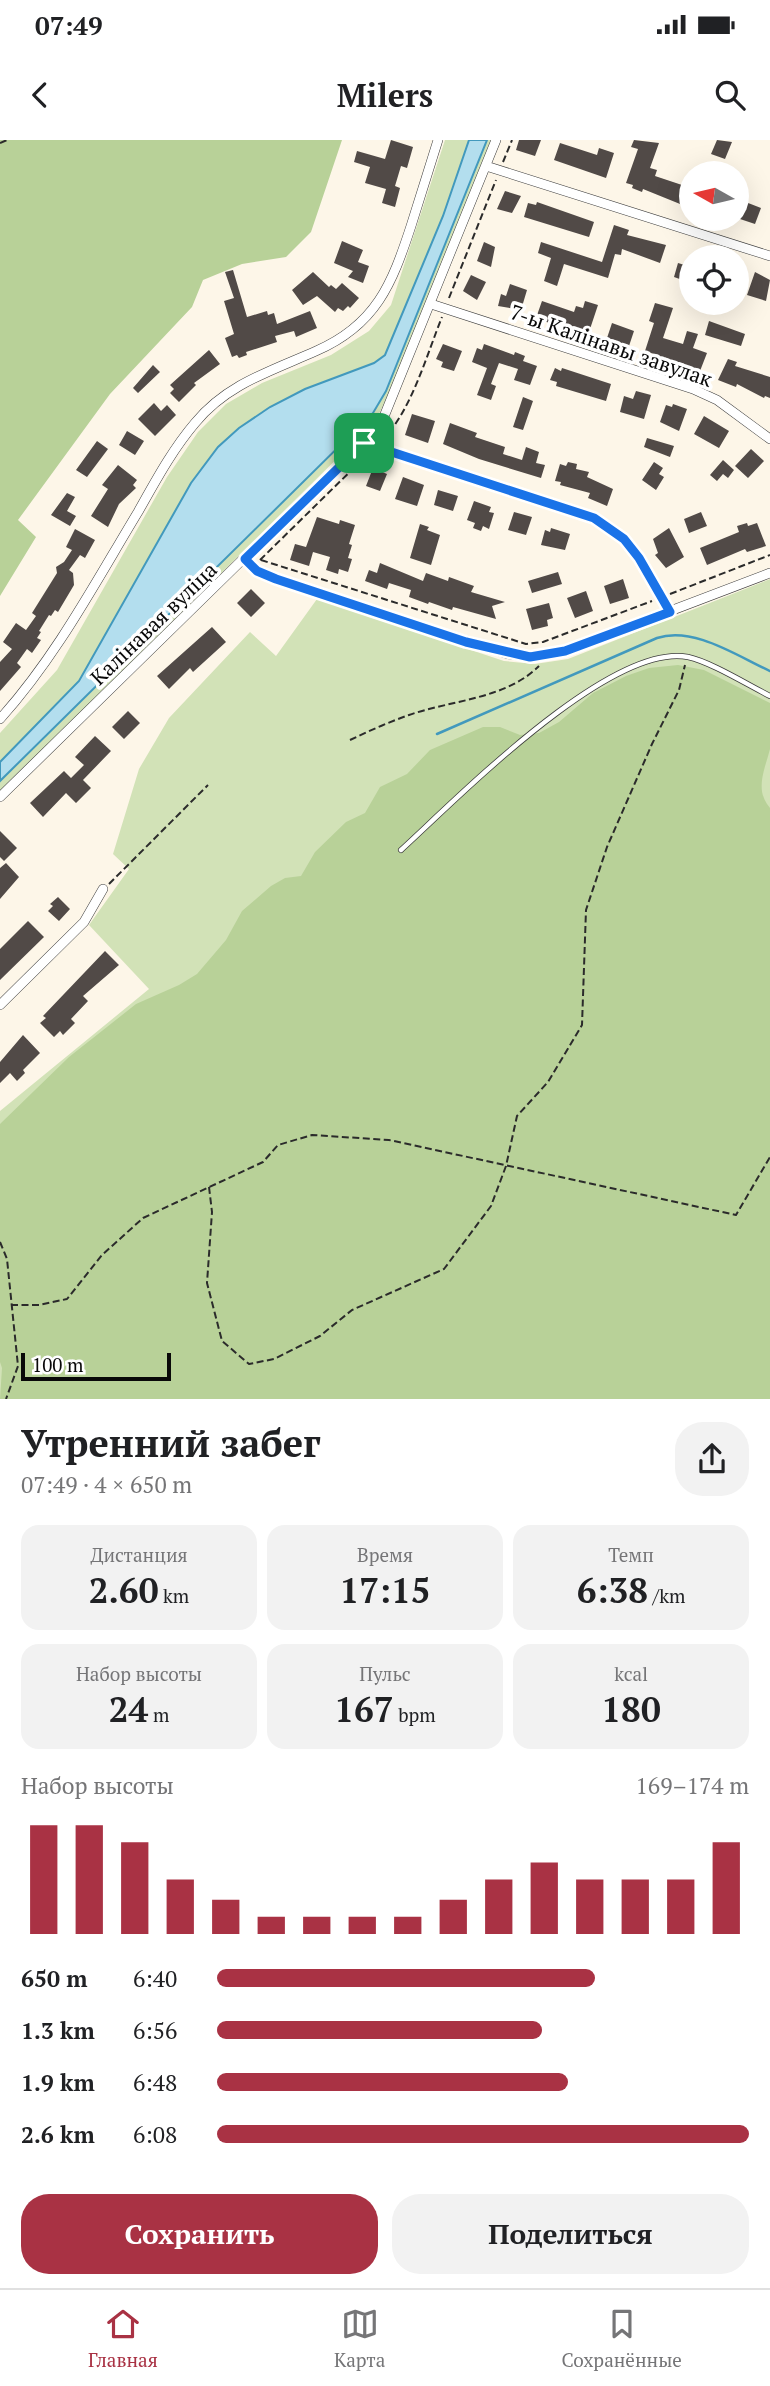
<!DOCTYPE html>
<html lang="ru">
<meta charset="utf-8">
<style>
:root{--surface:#fff;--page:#f2f2f2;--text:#202124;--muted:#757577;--line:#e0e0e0;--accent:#a93244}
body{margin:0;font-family:"PT Serif",serif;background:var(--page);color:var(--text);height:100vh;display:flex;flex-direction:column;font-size:26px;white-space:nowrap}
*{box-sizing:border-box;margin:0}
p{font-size:23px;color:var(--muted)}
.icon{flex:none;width:38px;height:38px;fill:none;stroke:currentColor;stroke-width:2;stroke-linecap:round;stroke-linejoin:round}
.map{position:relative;height:1259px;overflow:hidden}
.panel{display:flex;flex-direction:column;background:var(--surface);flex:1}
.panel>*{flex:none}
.needle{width:46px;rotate:278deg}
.tools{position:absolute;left:679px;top:21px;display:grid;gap:14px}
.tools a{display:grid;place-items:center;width:70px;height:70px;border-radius:50%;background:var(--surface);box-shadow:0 7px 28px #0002;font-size:35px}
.scale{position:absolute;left:21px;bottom:18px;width:150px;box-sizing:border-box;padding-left:7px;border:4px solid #090909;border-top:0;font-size:19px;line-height:24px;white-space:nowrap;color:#090909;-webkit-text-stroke:5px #fff;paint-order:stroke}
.pin{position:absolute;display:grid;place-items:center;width:60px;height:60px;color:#fff;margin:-30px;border-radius:14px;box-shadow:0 4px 10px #0006}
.round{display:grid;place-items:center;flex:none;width:74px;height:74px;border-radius:28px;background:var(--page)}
.overview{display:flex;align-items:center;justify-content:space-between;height:119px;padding:0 21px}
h1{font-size:38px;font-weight:600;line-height:52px}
.stats{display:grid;grid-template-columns:repeat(3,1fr);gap:10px;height:119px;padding:7px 21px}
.stats div{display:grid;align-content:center;border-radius:18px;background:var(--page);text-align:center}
.stats b{font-size:35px;font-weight:600}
.stats small{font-size:19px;font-weight:400}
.stats p{font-size:19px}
.chart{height:196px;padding:14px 21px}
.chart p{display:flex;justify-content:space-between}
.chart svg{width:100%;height:126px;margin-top:7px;stroke:var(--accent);stroke-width:6}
.cta{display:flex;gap:14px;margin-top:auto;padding:14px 21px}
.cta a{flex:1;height:80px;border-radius:28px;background:var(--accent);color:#fff;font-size:28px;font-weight:600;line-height:80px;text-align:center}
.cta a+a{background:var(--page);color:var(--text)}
ul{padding:0 21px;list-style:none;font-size:23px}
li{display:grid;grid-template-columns:112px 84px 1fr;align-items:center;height:52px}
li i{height:18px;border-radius:9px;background:var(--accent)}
.status{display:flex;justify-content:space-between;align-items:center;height:49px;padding:0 35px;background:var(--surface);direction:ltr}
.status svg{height:19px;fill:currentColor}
header{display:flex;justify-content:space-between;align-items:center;height:91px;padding:0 21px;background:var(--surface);font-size:32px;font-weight:600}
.tabs{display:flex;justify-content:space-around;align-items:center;height:98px;border-top:2px solid var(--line);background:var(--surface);font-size:19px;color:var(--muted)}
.tabs a{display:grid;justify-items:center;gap:4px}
.tabs .on{color:var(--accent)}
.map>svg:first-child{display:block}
.green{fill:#d2e2b7}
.forest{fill:#b8d198}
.water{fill:#b3deee;stroke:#4299bd;stroke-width:2}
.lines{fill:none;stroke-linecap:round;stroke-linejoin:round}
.stream{stroke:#4299bd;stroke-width:2.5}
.building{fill:#514a47}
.service-casing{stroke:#3c3c3c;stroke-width:6}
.minor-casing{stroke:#3c3c3c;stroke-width:10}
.path{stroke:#2b2b2b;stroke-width:2;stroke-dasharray:7 3.5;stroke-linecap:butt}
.service{stroke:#fff;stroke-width:4.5}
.minor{stroke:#fff;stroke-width:9}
.route-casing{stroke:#fff;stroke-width:14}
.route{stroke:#1a73e8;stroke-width:9}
.labels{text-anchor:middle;stroke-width:7;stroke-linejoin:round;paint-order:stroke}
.street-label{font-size:21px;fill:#090909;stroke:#fff}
</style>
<div class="status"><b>07:49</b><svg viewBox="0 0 49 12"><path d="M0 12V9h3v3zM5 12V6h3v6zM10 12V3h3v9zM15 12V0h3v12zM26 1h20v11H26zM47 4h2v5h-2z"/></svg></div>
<header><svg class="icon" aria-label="back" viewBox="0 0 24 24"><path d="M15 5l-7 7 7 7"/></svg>Milers<svg class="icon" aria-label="search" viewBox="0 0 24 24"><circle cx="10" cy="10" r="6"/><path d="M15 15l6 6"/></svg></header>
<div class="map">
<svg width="770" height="1259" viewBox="0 0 770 1259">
<rect width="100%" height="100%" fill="#fdf6e8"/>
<path class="green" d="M445,0H491L395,241L376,280L0,652V593L57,530L167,337L198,292L226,264L262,243L331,215L369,191L391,165Z
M770,439V1259H0V971L149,849L89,785L129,729L113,714L139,629L169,578L250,492L276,516L317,459L504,521L535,524L568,519Z"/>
<path class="forest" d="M0,0H342L311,92L286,117L242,124L203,140L192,167L110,254L18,380L36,397L0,456Z
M678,525L704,530L770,563C770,577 770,595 770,609C765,629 754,650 770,668V1259H0L2,1228L0,1222V984L69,917L136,864L179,845L197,834L226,800L242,771L271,746L285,738L301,736L315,712L346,682L365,673L380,647L407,634L430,610L483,587H500L520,595L539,593L559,582L593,553L626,536L649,528Z"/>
<path class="water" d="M469,0H487L386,251L373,273L0,641V622L79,541L191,343L218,307L239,288L270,267L305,249L374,223L385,215L443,76Z"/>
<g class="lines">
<path class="stream" d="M437,594L657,498C694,486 737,516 770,531"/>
</g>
<path class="building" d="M391,0L413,7L407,28L401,26L395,46L400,48L395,67L382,63L386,49L365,43L370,27L354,22L357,11L385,19Z
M519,0H541L535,16L516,10Z
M634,0L659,3L650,28L657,30L655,36L691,48L685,66L643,49L642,52L632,48L633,45L626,43L638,9L631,7Z
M717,0L732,2L725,19L711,14Z
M560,3L597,15L599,8L614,13L606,38L554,20Z
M505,51L521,56L512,73L497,69Z
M743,61L761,68L755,84L737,78Z
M537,62L594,82L589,97L524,77L528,63L536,65Z
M614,85L629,90L627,95L666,105L660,123L622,109L621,115L615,114L608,138L564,124L557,146L544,141L551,118L538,113L541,102L602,122Z
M342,101L363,110L358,122L369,126L363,143L348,137L353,131L334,123Z
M484,102L495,107L491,127L477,121Z
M678,123L691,127V143L674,137Z
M233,130L247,177L267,171L268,175L274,173L277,184L310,171L317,188L296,197L294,191L275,196L277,202L246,212L247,215L239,218L237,215L232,217L225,198L234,194L224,161L234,158L225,132Z
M313,132L329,147L331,145L336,149L342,143L359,158L350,168L348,166L343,171L338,168L335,172L317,156L303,165L292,150Z
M755,132L770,140L766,161L747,155Z
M471,135L486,142L477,160L463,151Z
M510,144L527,150L521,170L498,166L501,154L506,156Z
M542,161L574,172L576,166L583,168L585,161L598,165L589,192L558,182L557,186L536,178Z
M655,163L673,168L663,198L683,204L687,191L698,194L693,208L707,213L700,231L669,220L668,222L656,218L657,215L645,211L654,183L649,181Z
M709,181L745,194L741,206L705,195Z
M612,183L634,191L629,206L607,198Z
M443,204L462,211L454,231L441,227L443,222L436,219Z
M484,204L514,215L515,212L525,216L523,221L537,226L530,245L514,240L518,229L499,223L491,244L496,246L491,260L477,255L487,228L472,222L477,208L482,210Z
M209,210L220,224L194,243L196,245L179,262L170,253L174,249L170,245Z
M728,219L737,222L735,226L770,237V258L765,256L764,258L737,244L736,247L718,240Z
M153,225L160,232L138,253L133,248Z
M555,228L561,231L562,228L611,244L606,261L556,246L557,242L550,240Z
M636,251L651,255L644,279L620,272L624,256L633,259Z
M523,257L533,261L523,290L513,287Z
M154,263L161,271L167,265L176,275L155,296L138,279Z
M673,264L687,269L679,291L660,282L666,265L672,267Z
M412,274L435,281L428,303L405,295Z
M704,276L729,291L719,308L694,294Z
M450,283L477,293L475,297L505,307L503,314L522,320L526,307L539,312L536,323L545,325L541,338L479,319L443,304Z
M127,291L144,301L135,315L119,305Z
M647,298L674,306L670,317L644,307Z
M97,301L108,309L87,337L76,330Z
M751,309L764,321L748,338L735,326Z
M723,320L734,330L728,338L723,334L717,341L710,335Z
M568,322L577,324L576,329L589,332L587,337L613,349L607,366L588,358L590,353L560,345L561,342L555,341L560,324L566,326Z
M654,322L663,328L659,334L664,337L656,350L642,340Z
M118,325L137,340L133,345L136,348L119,364L108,387L91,376L108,349L102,345Z
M373,328L387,334L380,351L366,346Z
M403,337L424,345L417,366L395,359Z
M438,350L458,356L453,371L434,365Z
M67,353L75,357L67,371L76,376L70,386L51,375Z
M474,361L491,367L489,372L494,373L489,389L483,386L481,391L473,388L475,383L467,380Z
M514,372L532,377L526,395L508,390Z
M701,372L707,386L689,393L684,379Z
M317,377L339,384L340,380L355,385L349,404L352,405L348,418L352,419L348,432L339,429L338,434L326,430L330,417L313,412L309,426L290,420L295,404L306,407Z
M747,383L748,386L757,383L766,406L747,412L745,409L707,425L700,408L739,392L737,386Z
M420,384L429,387L427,390L440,395L431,425L410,418Z
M551,388L570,394L565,410L541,405L545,390L550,392Z
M669,388L684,417L666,428L655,415L658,413L653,399Z
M75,389L95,400L85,418L80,415L69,430L73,433L74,445L58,472L55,470L51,476L49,475L39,491L41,492L37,498L41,500L32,513L27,509L17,523L21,527L0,551V522L12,509L3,502L16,483L26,490L36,476L32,473L57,433L56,427L64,422L72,410L66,407Z
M380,423L423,441L426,433L448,441L449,437L474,446L471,452L505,462L492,466L496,479L453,467L452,470L429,462L428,464L409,457L411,450L389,443L387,449L365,441L369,430L377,433Z
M558,432L562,444L532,453L528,441Z
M623,439L629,458L610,464L604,446Z
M251,449L265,463L251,477L237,463Z
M586,451L593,471L575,478L567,458Z
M549,463L553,478L547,480L548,486L532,490L526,469Z
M212,487L226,502L193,532L190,528L169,549L157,536Z
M128,571L140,583L124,599L112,587Z
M95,596L111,611L83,640L91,648L76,663L66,653L43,677L30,663L64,631L71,638L84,625L75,617Z
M0,691L17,708L4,721L0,717Z
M6,723L19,737L0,759V728Z
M58,757L70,769L59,781L48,771L53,766L50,764Z
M28,781L44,797L0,840V809Z
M105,811L119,825L83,856L88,861L71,879L75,883L63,895L60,891L54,897L40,883L46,878L43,876Z
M23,895L40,913L23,930L25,933L17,941L10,933L0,943V922Z"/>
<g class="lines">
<g class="service-casing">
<path id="service" d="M401,710C457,659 610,502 688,517C711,522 748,545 770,556"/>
</g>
<g class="minor-casing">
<path id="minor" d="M486,26L770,116
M431,164L693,249L717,260L770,299
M364,303L594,378L624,399L639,418L670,472
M245,419L257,431L276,439L508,514L530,517L565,511L770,433
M0,579C56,517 95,443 138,372C155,342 172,310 195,283C227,244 271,231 316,211C376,185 392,144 411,86C420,57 429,29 438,0
M0,657L381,284L496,0
M0,865L84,782L103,749"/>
</g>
<path class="path" d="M0,3L7,0
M503,22L512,0
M449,158L496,40
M382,300C411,272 427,214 442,177
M260,420L368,314
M261,420L526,504L543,502L652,461
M670,454L770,415
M350,600C369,591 389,582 409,575C452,560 506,559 539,526
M109,744L208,645
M209,1047L212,1072L207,1143L222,1201L249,1224L274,1219L320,1196L352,1170L444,1129L491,1066L506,1026L517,976L548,942L582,885L586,770L607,707L652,604L679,550L685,525
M0,1102L7,1119L18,1226L6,1259
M11,1165H39L67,1159L102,1115L143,1078L263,1022L278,1005L312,995L389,1000L736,1075L770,1017"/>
<use href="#service" class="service"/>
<use href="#minor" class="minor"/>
</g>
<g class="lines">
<g class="route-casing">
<path id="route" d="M364,303L594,378L624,399L639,418L670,472L565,511L530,517L466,502L276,439L257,431L245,419Z"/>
</g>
<use href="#route" class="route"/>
</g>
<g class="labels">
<g class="street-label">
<text transform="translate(611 206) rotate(19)" y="7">7-ы Калінавы завулак</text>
<text transform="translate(154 484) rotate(-44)" y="7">Калінавая вуліца</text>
</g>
</g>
</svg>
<div class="tools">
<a><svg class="needle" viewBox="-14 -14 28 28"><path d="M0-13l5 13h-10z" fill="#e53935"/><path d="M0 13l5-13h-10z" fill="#757577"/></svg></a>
<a><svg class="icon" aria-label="locate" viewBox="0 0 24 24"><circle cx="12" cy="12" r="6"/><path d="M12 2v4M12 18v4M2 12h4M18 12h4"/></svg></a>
</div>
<div class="scale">100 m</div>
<div class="pin" style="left:364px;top:303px;background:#1e9e55"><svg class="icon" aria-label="arrive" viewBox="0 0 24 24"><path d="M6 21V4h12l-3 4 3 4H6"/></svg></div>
</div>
<section class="panel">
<div class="overview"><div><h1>Утренний забег</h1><p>07:49 · 4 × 650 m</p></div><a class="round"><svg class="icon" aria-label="share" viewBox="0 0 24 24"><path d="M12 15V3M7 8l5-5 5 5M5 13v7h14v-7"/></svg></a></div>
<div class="stats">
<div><p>Дистанция</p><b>2.60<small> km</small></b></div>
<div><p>Время</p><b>17:15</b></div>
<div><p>Темп</p><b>6:38<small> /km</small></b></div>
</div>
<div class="stats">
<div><p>Набор высоты</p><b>24<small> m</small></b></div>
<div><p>Пульс</p><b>167<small> bpm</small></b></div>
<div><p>kcal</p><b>180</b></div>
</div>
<div class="chart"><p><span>Набор высоты</span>169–174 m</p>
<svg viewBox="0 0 160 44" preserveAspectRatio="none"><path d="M5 44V6M15 44V6M25 44V12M35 44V25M45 44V32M55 44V38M65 44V38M75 44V38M85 44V38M95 44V32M105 44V25M115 44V19M125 44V25M135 44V25M145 44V25M155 44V12"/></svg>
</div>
<ul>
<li><b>650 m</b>6:40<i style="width:71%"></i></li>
<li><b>1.3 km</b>6:56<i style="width:61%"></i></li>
<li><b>1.9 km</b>6:48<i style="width:66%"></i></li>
<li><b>2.6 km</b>6:08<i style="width:100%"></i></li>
</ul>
<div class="cta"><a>Сохранить</a><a>Поделиться</a></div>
</section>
<nav class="tabs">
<a class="on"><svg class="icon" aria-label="home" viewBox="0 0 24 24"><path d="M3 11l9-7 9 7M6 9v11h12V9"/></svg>Главная</a>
<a><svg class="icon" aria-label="map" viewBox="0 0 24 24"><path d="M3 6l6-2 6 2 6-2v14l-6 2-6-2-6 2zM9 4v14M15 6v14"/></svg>Карта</a>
<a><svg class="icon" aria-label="saved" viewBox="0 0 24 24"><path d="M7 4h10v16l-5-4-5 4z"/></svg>Сохранённые</a>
</nav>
